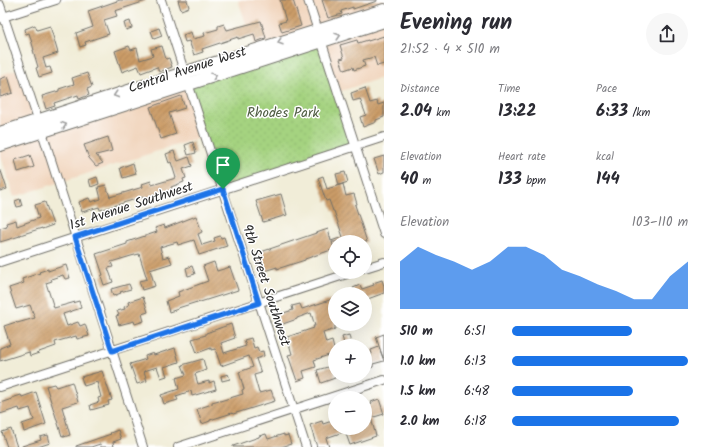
<!DOCTYPE html>
<meta charset="utf-8">
<style>
:root{--surface:#fff;--page:#f7f7f7;--text:#2b2b33;--muted:#7c7c81;--accent:#1a73e8}
body{margin:0;font-family:Kalam,sans-serif;background:var(--page);color:var(--text);height:100vh;display:flex;flex-direction:column;font-size:15px;white-space:nowrap}
*{box-sizing:border-box;margin:0}
p{font-size:13px;color:var(--muted)}
.icon{flex:none;width:22px;height:22px;fill:none;stroke:currentColor;stroke-width:2;stroke-linecap:round;stroke-linejoin:round}
.map{position:relative;flex:1;overflow:hidden}
.details{display:flex;flex-direction:column;background:var(--surface);width:320px}
.details>*{flex:none}
.controls{position:absolute;left:328px;top:235px;display:grid;gap:8px}
.controls a{display:grid;place-items:center;width:44px;height:44px;border-radius:50%;background:var(--surface);box-shadow:0 4px 16px #0002;font-size:20px}
.pin{position:absolute;display:grid;place-items:center;width:34px;height:34px;color:#fff;margin:-41px -17px;border-radius:50% 50% 50% 0;rotate:-45deg;box-shadow:0 0 4px #0007}
.pin .icon{rotate:45deg}
.round{display:grid;place-items:center;flex:none;width:42px;height:42px;border-radius:21px;background:var(--page)}
.summary{display:flex;align-items:center;justify-content:space-between;height:68px;padding:0 16px}
h1{font-size:22px;font-weight:600;line-height:30px}
.stats{display:grid;grid-template-columns:repeat(3,1fr);gap:6px;height:68px;padding:4px 16px}
.stats div{display:grid;align-content:center}
.stats b{font-size:17px;font-weight:600}
.stats small{font-size:11px;font-weight:400}
.stats p{font-size:11px}
.chart{height:112px;padding:8px 16px}
.chart p{display:flex;justify-content:space-between}
.chart svg{width:100%;height:72px;margin-top:4px;fill:var(--accent);opacity:.7}
ul{padding:0 16px;list-style:none;font-size:13px}
li{display:grid;grid-template-columns:64px 48px 1fr;align-items:center;height:30px}
li i{height:10px;border-radius:5px;background:var(--accent)}
main{display:flex;flex:1;min-height:0}
.map>svg:first-child{display:block}
.built{fill:#f1d5bd}
.park{fill:url(#park-dots);stroke:#687f56}
.building{fill:url(#building-hatch)}
.lines{fill:none;stroke-linecap:round;stroke-linejoin:round}
.minor-casing{stroke:#706f68;stroke-width:10}
.highway-casing{stroke:#706f68;stroke-width:14}
.minor{stroke:#fff;stroke-width:8}
.highway{stroke:#fff;stroke-width:12}
.oneway{stroke:#a0a0a0}
.route-casing{stroke:#fff;stroke-width:8}
.route{stroke:#1a73e8;stroke-width:5}
.labels{text-anchor:middle;stroke-width:3;stroke-linejoin:round;paint-order:stroke}
.street-label{font-size:14px;fill:#2b2b2b;stroke:#fff}
.park-label{font-size:14px;fill:#505d44;stroke:#fff}
</style>
<main>
<div class="map">
<svg width="384" height="447" viewBox="0 0 384 447">
<defs>
<pattern id="park-dots" width="8" height="8" patternUnits="userSpaceOnUse"><rect width="8" height="8" fill="#a5d380"/><path d="M2 2h.1M6 6h.1" fill="none" stroke="#8eb56f" stroke-width="1.8" stroke-linecap="round"/></pattern>
<pattern id="building-hatch" width="6" height="6" patternUnits="userSpaceOnUse"><rect width="6" height="6" fill="#cb9c68"/><path d="M-1 1l2-2M0 6l6-6M5 7l2-2" fill="none" stroke="#a57f56"/></pattern>
</defs>
<rect width="100%" height="100%" fill="#fff"/>
<filter id="ink" filterUnits="userSpaceOnUse"><feTurbulence type="fractalNoise" baseFrequency=".025" numOctaves="2"/><feDisplacementMap in="SourceGraphic" scale="8" xChannelSelector="R" yChannelSelector="G"/><feConvolveMatrix kernelMatrix="1 2 1 2 8 2 1 2 1" color-interpolation-filters="sRGB"/></filter>
<filter id="wash" filterUnits="userSpaceOnUse"><feTurbulence type="fractalNoise" baseFrequency=".012" numOctaves="4" result="noise"/><feDisplacementMap in="SourceGraphic" scale="16" xChannelSelector="R" yChannelSelector="G"/><feGaussianBlur stdDeviation="0.9" result="paint"/><feColorMatrix in="noise" values="0 0 0 0 0 0 0 0 0 0 0 0 0 0 0 0 0 1.4 0 .05"/><feComposite in="paint" operator="in"/></filter>
<g filter="url(#wash)">
<rect width="100%" height="100%" fill="#f1edd8"/>
<path class="built" d="M238,0H384V10L255,50Z
M384,21V77L338,92L321,41Z
M21,68L38,121L0,133V75Z
M188,85L205,136L14,197L0,153V145Z"/>
<path class="park" d="M321,41L355,146L223,189L188,85Z"/>
<g id="blocks">
<path class="building" d="M120,0H145L146,1L115,11L117,16L104,20L109,34L85,42L86,45L80,47L76,33L93,27L88,11Z
M178,0H187L189,7L181,10Z
M280,0H293L301,26L282,32L279,23L286,21Z
M322,0H377V1L353,9V7L341,11L342,14L328,18Z
M130,21L132,28L126,30L124,23Z
M261,21L266,38L256,42L254,34L238,39V37L202,49L203,52L194,55L189,41L185,42L183,35L191,32L193,39L205,36L204,33L218,29V26L224,24L227,30Z
M35,25L37,30L50,26L58,53L43,58L46,68L50,67L52,73L39,77L36,68L38,67L33,50H34L29,33L26,34L25,29Z
M159,28L162,36L154,39L151,31Z
M384,36V64L377,66L374,57L363,60L365,66L354,70L353,67L344,70L340,59L344,58L340,45L357,40L358,43L368,40V41Z
M129,46L131,50L137,48L140,60L153,56L151,49L162,46L166,59L169,58L172,67L159,72L157,67L141,73L138,66L122,72L115,51Z
M87,73L92,87L87,89L89,95L79,99L78,95L54,103L55,106L46,109L42,96L59,91V89L74,84L72,78Z
M8,76L13,93L0,97V79Z
M365,88L370,103L377,101L378,105L384,103V117L376,120V122L363,127L360,117L366,115L360,99L353,101L351,93Z
M181,96L185,108L169,113L176,134L161,139L150,107Z
M108,137L112,151L96,155L103,163L96,166L89,158L84,145Z
M193,142L196,153L188,155L185,145Z
M174,151L178,161L189,157L192,166L183,169L186,178L183,179L184,182L171,187L172,190L163,193V192L147,198L146,196L100,210L99,207L82,212L79,202L89,198L91,202L101,199L98,187L106,185L110,197L143,187L142,184L151,181L152,185L176,178L171,162L169,163L166,154Z
M30,155L34,167L18,172L15,160Z
M384,156V172L379,174L374,159Z
M133,163L136,174L123,178L120,168Z
M0,171H1L7,189L0,191Z
M345,172L348,182L339,185L336,174Z
M323,176L327,189L343,184L346,196L354,194L357,204L355,205L367,242H332L334,249L305,259V260L277,269V267L261,272L255,254L328,229L331,241L343,237L334,211H333L329,200L326,201L318,178Z
M97,177L99,184L91,187L89,180Z
M281,194L287,215L263,222L256,201Z
M20,199L22,206L17,207L15,201Z
M45,202L53,225L42,229V228L20,235V236L0,242V228L7,226L6,223L16,220L17,226L39,218L35,205Z
M196,216L202,232L198,234L202,245L215,241L214,238L220,236L221,238L224,237L227,246L199,255L194,240L178,245L177,242L160,247L163,258L169,256L172,263L150,270L155,286L142,290L139,281L147,279L139,254L131,256L111,262L113,267L108,268L113,282L104,285L101,276L103,275L96,254L127,244V242L157,232L155,228L164,225L165,228Z
M214,262L217,271L230,267L238,290L197,303V302L178,308V309L169,312L166,301L179,296L178,292L208,281L203,266Z
M66,265L70,278L65,279L63,275L51,279L52,281L46,283L54,308L79,301L81,308L63,314L67,326L78,322L80,326L85,324L89,336L77,339L76,336L55,342L56,346L39,352V353L30,356L29,352L0,361V348L10,344L4,326L16,322L17,323L35,318L30,305L16,309L9,288L24,283L22,279L40,273L39,272L48,269V271Z
M192,266L195,274L188,276L186,268Z
M382,280L384,286V293L365,300V294H351V293L354,292L353,288L360,285L362,289L374,285L373,283Z
M129,284L131,289L120,292L121,293L113,296L111,289Z
M143,297L148,312L142,314L144,321L135,324L134,321L119,325L116,316L119,315L117,311L125,309L124,307L129,305L128,302Z
M333,299L335,305V329L323,333L326,343L332,341L335,353L314,360L316,367L303,371L305,378L297,381L288,355L292,354L287,337L314,328L313,326H315L311,313L297,318V319L280,325L277,315L293,310L292,306L300,304L302,309Z
M231,324L235,338L221,343L224,353L246,346L244,340L251,338L254,348L257,347L259,352L263,351L264,356L256,359L261,373L254,375L259,393L271,390L275,401L233,414L232,413L210,420V421L202,424L197,409L212,404V402L219,400L220,401L243,394L242,390L244,389L239,372L253,367L249,356L221,366L215,349L211,350V348L197,353L192,339L206,335V333Z
M384,334V358H383L376,337Z
M349,335L351,344L345,346L342,337Z
M379,347L384,361L373,364V367L365,370V357L372,354L371,350Z
M175,348L179,362L164,367L167,376L161,378L157,367L144,371L147,381L137,384L130,364L146,359L145,356L153,353L154,355Z
M203,359L206,370L195,374L198,384L209,381V383L214,381L216,389L192,396L191,391L176,396L178,400L164,404L161,395L179,389L176,378L186,375L182,365Z
M335,365V378L321,383L317,370Z
M102,371L112,400L108,401L109,405L91,410L90,405L99,402L98,398L101,397L97,382L84,386L81,377Z
M228,374L230,379L222,381L221,376Z
M72,382L78,402L62,407L70,435L64,437V435L62,436L46,386L54,384L56,387Z
M36,392L46,424L24,432L22,424L34,420L30,408L20,411L19,408L0,414V403L12,399V398L21,395L22,397Z
M379,399L384,414L371,418L376,436L350,445L346,434L365,428V405L366,404L367,406L372,404L371,402Z
M335,420V428H352V429L326,438L329,447H317L310,425L322,421L323,424Z
M11,429L17,447H7L2,432Z
M118,430L121,439L113,442L114,447H101L100,444L91,447H76V446L111,434L110,433Z
M266,434L268,439L284,434V436L288,435L291,444L281,447H233V446L259,437V436Z
M48,435L50,443L38,447H22V446L41,440L40,437Z"/>
</g>
</g>
<g filter="url(#ink)">
<use href="#blocks" fill-opacity="0" stroke="#706f68" stroke-width="1"/>
<g class="lines">
<g class="minor-casing">
<path id="minor" d="M161,0L306,447
M308,0L384,234
M0,5L45,141L143,447
M0,18L56,0
M0,262L384,137
M365,268L384,262
M0,387L353,272
M178,447L384,380"/>
</g>
<g class="highway-casing">
<path id="highway" d="M0,133L193,70L384,10
M0,145L384,21"/>
</g>
<use href="#minor" class="minor"/>
<use href="#highway" class="highway"/>
</g>
<defs><path id="oneway-chevron" d="M-2-3.5L2.5 0L-2 3.5" fill="none" stroke-width="1.6" stroke-linecap="round" stroke-linejoin="round"/></defs>
<g class="oneway">
<use href="#oneway-chevron" transform="translate(338 36) rotate(-18)"/>
<use href="#oneway-chevron" transform="translate(280 42) rotate(162)"/>
<use href="#oneway-chevron" transform="translate(214 76) rotate(-18)"/>
<use href="#oneway-chevron" transform="translate(116 95) rotate(162)"/>
<use href="#oneway-chevron" transform="translate(64 125) rotate(-18)"/>
</g>
</g>
<g class="lines" filter="url(#ink)">
<g class="route-casing">
<path id="route" d="M223,189L259,303L112,351L75,237Z"/>
</g>
<use href="#route" class="route"/>
</g>
<g class="labels">
<g class="street-label">
<text transform="translate(187 69) rotate(-18)" y="5">Central Avenue West</text>
<text transform="translate(131 205) rotate(-18)" y="5">1st Avenue Southwest</text>
<text transform="translate(267 285) rotate(72)" y="5">9th Street Southwest</text>
</g>
<g class="park-label">
<text x="283" y="117">Rhodes Park</text>
</g>
</g>
</svg>
<div class="controls">
<a><svg class="icon" aria-label="locate" viewBox="0 0 24 24"><circle cx="12" cy="12" r="6"/><path d="M12 2v4M12 18v4M2 12h4M18 12h4"/></svg></a>
<a><svg class="icon" aria-label="layers" viewBox="0 0 24 24"><path d="M12 4l9 5-9 5-9-5zM3 14l9 5 9-5"/></svg></a>
<a>+</a>
<a>−</a>
</div>
<div class="pin" style="left:223px;top:189px;background:#1e9e55"><svg class="icon" aria-label="arrive" viewBox="0 0 24 24"><path d="M6 21V4h12l-3 4 3 4H6"/></svg></div>
</div>
<section class="details">
<div class="summary"><div><h1>Evening run</h1><p>21:52 · 4 × 510 m</p></div><a class="round"><svg class="icon" aria-label="share" viewBox="0 0 24 24"><path d="M12 15V3M7 8l5-5 5 5M5 13v7h14v-7"/></svg></a></div>
<div class="stats">
<div><p>Distance</p><b>2.04<small> km</small></b></div>
<div><p>Time</p><b>13:22</b></div>
<div><p>Pace</p><b>6:33<small> /km</small></b></div>
</div>
<div class="stats">
<div><p>Elevation</p><b>40<small> m</small></b></div>
<div><p>Heart rate</p><b>133<small> bpm</small></b></div>
<div><p>kcal</p><b>144</b></div>
</div>
<div class="chart"><p><span>Elevation</span>103–110 m</p>
<svg viewBox="0 0 160 44" preserveAspectRatio="none"><path d="M0 44V15L10 6L20 11L30 15L40 20L50 15L60 6L70 6L80 11L90 20L100 24L110 29L120 33L130 38L140 38L150 24L160 15V44z"/></svg>
</div>
<ul>
<li><b>510 m</b>6:51<i style="width:68%"></i></li>
<li><b>1.0 km</b>6:13<i style="width:100%"></i></li>
<li><b>1.5 km</b>6:48<i style="width:69%"></i></li>
<li><b>2.0 km</b>6:18<i style="width:95%"></i></li>
</ul>
</section>
</main>
